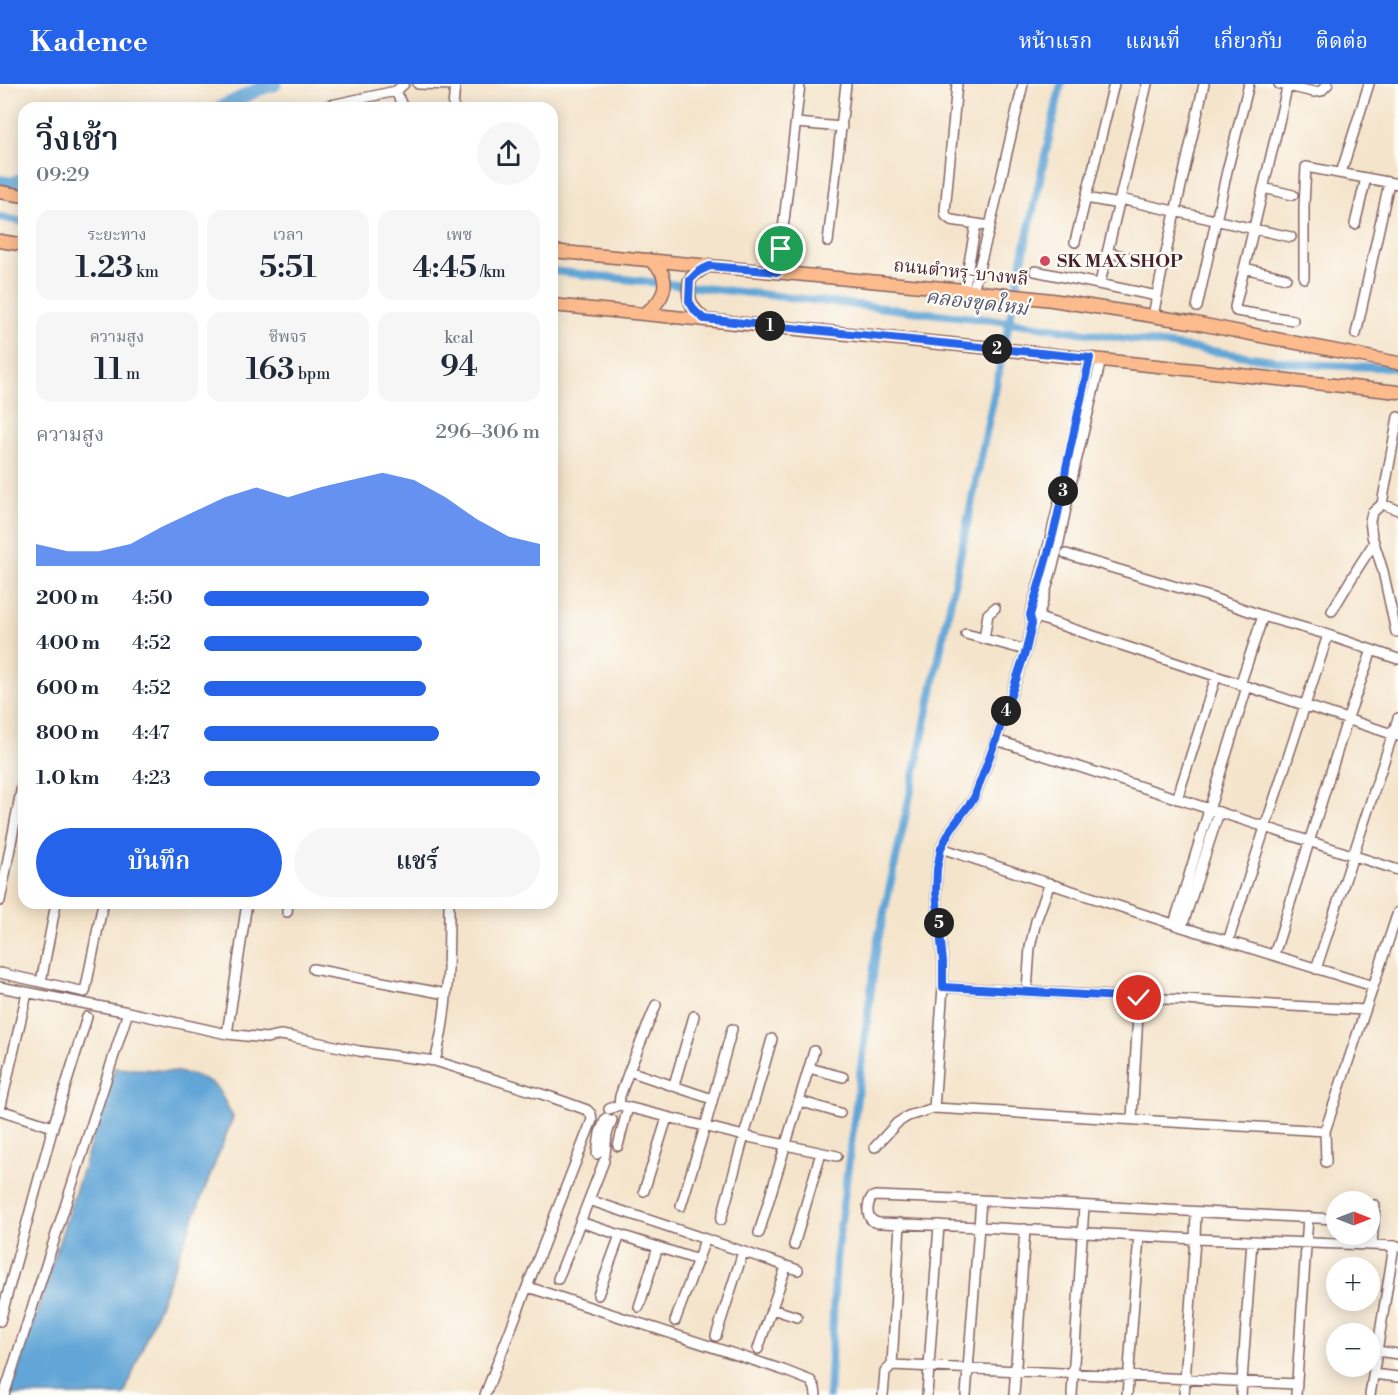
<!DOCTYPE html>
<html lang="th">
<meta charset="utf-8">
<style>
:root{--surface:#fff;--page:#f6f6f7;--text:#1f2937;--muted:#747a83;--accent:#2563eb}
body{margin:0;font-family:"Libre Bodoni","Noto Serif Thai",serif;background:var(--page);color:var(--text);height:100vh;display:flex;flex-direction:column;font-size:22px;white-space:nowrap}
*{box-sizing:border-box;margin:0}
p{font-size:20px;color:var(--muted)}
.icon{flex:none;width:33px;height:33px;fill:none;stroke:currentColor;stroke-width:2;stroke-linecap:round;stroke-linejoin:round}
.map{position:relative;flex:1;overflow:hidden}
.panel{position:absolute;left:18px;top:18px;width:540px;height:807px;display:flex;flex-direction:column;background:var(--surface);border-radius:18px;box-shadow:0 3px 15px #0003}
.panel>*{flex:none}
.needle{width:39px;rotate:90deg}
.fabs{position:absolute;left:1326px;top:1107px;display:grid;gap:12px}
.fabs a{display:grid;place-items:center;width:54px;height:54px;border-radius:50%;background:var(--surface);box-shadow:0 3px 15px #0003;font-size:30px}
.pin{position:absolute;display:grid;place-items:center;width:51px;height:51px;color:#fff;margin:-26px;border:3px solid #fff;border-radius:50%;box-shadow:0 2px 6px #0007}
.km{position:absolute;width:30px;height:30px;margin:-15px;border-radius:50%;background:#222;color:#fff;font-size:16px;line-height:30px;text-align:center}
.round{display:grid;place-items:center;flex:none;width:63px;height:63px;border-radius:32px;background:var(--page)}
.head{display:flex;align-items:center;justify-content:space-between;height:102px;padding:0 18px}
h1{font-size:33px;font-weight:600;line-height:45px}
.figures{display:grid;grid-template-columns:repeat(3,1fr);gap:9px;height:102px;padding:6px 18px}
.figures div{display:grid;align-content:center;border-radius:15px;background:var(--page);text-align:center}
.figures b{font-size:30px;font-weight:600}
.figures small{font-size:16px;font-weight:400}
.figures p{font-size:16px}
.chart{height:168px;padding:12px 18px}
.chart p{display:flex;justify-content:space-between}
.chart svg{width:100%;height:108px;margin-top:6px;fill:var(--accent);opacity:.7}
.button{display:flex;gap:12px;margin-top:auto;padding:12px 18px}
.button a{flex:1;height:69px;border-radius:36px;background:var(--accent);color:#fff;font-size:24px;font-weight:600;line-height:69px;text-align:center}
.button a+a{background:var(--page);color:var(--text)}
ul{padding:0 18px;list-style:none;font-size:20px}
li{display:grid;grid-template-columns:96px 72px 1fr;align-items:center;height:45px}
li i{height:15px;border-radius:8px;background:var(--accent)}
header{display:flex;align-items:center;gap:36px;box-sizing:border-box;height:84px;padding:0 30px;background:var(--accent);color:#fff}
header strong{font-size:28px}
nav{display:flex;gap:33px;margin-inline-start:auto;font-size:21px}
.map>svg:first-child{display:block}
.water{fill:#62a6d7;stroke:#566281;stroke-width:1.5}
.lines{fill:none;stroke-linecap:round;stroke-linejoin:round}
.canal{stroke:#62a6d7;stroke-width:8}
.river{stroke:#62a6d7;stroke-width:14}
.minor-casing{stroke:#866463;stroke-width:12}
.major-casing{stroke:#866463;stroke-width:15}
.minor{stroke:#fff;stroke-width:9}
.major{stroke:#fbbb8d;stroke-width:12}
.route-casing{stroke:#fff;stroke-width:12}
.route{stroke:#2563eb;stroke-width:8}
.poi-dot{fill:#d1495b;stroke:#fdfcf7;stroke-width:2}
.labels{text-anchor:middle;stroke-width:4.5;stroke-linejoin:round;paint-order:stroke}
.poi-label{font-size:18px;font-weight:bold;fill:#4a1f2b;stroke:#fdfcf7;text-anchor:start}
.street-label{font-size:18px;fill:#4a1f2b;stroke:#fdfcf7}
.water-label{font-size:20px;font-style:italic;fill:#545570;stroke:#fdfcf7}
</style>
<header>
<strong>Kadence</strong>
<nav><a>หน้าแรก</a><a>แผนที่</a><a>เกี่ยวกับ</a><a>ติดต่อ</a></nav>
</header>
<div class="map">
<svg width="1398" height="1311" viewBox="0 0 1398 1311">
<rect width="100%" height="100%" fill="#fdfcf7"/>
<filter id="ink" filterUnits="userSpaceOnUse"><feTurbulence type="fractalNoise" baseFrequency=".0167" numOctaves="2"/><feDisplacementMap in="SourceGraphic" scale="12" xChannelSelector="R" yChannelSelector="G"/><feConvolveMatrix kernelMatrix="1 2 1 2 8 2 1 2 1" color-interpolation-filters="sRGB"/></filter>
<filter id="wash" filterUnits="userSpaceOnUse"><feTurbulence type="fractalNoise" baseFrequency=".008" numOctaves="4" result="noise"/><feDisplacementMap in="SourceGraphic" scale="24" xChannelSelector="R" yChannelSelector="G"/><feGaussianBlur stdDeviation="1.35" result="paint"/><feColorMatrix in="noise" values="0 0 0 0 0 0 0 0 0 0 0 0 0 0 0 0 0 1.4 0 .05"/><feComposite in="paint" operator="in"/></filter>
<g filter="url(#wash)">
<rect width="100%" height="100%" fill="#f4e4cb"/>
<path class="water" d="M115,984C142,986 191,984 213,1000C220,1005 228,1025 233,1033L124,1311H10Z"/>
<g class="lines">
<path class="canal" d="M0,133L24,138
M552,187L1010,238L1301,280L1398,284
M829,1311L836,1175L877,860L911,707L1026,158L1061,0"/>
<path class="river" d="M220,24L259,5L275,0
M0,98L13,100L24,94"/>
</g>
</g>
<g filter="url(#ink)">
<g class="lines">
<g class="minor-casing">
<path id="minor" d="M418,0L455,1
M957,0L945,127L946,132L951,136L990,142
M1279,0L1314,8L1321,7L1328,0
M1288,0L1235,223L1236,227L1293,236
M396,7L403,24
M317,24L396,7L404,0
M453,24L455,0
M796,39L842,43
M1341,89L1369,0
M1263,104L1293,111
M1086,114L1119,120
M1120,115L1291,153
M1355,140L1366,94
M828,158L846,0
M1075,158L1114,0
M1107,168L1163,182
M1244,184L1286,194
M1035,187L1157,212
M778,188L800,0
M1304,194V122L1306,83L1398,100
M1100,199L1147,0
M964,206L976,140
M973,207L990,142L1023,0
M1197,223L1227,87L1249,0
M1153,232L1163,182L1204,0
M1356,250L1389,99
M1398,333L1382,420L1398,426
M1382,420L1372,429L1370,437L1372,452L1383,487L1396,548
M1066,470L1207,512L1263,532L1322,549L1398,575
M1332,527L1359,482L1374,459
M1030,531L1398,652
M1036,536L1038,534L1057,467L1074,386L1101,276
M966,550L1026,566
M984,555L988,530L995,524
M1240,601L1263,532
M996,656L1398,786
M1177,715L1216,593
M941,764L1182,843L1373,902
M0,817L24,691
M287,828L288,819
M1174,840L1247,603
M1182,843L1219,728
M1228,857L1328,551
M1274,871L1347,636L1372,566
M313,885L446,910
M1316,885L1398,634
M0,889L85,908L103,819
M41,898L56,819
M0,903L128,928L227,950L266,954L281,951L292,953L359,967L435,977L551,1013L587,1026L591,1030L592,1036L485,1311
M943,903L1365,926
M1027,907L1030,863L1036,837L1050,799
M227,950L247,819
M435,977C449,926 449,872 449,819
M809,984L843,993
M629,987L712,1015
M674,1001L694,932
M799,1017L840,1029
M619,1021L620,1012L629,987L656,921
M934,1024L1325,1047
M609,1025L619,1021L744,1052L837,1072
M0,1026L27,909
M0,1026L53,1043
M1132,1035L1139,913
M618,1062L628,1023
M875,1063L897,1039L908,1032L934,1024L943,903V878L936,809L937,785L941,764L951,745L974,714L996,656L1026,566L1032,540L1030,531C1054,446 1073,361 1090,274
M597,1070L600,1049L606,1034
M605,1070L607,1050L612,1036
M1326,1078L1325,1047L1398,828
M644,1107L667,1034
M589,1116L798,1186
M681,1122L705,1043L732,945
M1335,1135L981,1116L875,1112L871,1114C866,1124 866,1138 880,1139L980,1143L1195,1155L1398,1162
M721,1136L744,1052L772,955
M580,1138L698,1176
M759,1149L814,967
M794,1161L821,1069
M1372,1161L1375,1121
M558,1195L604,1077
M528,1203L783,1286L811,1297L815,1304L816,1311
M598,1211L620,1151
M639,1223L658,1163
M772,1225L797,1233
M0,1237L53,1043L87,933
M675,1237L705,1156
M716,1252L743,1168
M1334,1262H1336
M758,1265L786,1183
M1370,1266L1398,1270
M892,1281L900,1139
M1373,1290L1398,1293
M4,1311L128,928
M883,1311L885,1288L892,1281L1297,1300
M927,1311L939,1141
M966,1311L981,1116
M1014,1311L1025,1145
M1072,1311L1084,1122
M1127,1311L1139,1152
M1184,1311L1195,1155L1196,1128
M1241,1311L1252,1157
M1296,1311L1308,1133
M1370,1311L1394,1162"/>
</g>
<g class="major-casing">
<path id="major" d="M0,108L24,112
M0,157L24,161
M552,167L964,206L1052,216L1190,238L1398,279
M552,221L991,264L1398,308
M645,229C667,215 673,191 649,176
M704,235C695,227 688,219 689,206C689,203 689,199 690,196C693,190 703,185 709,181"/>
</g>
<use href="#minor" class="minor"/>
<use href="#major" class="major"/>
</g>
</g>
<g class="lines" filter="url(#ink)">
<g class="route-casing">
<path id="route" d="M781,165L778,188L710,182L699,187L690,196L689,217L695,227L704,235L1090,274L1066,384C1060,434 1044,483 1030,531L1032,540L1026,566L996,656L974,714L951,745L941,764L937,785L936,808L943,878V903L1139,914"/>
</g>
<use href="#route" class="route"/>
</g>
<circle class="poi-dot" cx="1045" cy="177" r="6"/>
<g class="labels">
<g class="poi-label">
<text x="1057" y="183">SK MAX SHOP</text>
</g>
<g class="street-label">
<text transform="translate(961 188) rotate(6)" y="6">ถนนตำหรุ-บางพลี</text>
</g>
<g class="water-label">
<text transform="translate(977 218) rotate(7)" y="7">คลองขุดใหม่</text>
</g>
</g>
</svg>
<div class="fabs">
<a><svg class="needle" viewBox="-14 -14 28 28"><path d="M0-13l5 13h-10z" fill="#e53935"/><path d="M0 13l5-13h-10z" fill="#747a83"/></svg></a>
<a>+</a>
<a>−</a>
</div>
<div class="pin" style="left:781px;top:165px;background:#1e9e55"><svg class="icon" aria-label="arrive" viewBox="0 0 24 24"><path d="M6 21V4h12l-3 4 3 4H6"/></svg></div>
<div class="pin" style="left:1139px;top:914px;background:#d93025"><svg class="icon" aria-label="check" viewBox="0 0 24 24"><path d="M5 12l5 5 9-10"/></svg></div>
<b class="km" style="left:770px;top:242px">1</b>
<b class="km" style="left:997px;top:265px">2</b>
<b class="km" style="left:1063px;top:407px">3</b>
<b class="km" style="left:1006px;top:627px">4</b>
<b class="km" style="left:939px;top:839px">5</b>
<section class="panel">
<div class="head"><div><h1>วิ่งเช้า</h1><p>09:29</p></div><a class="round"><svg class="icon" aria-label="share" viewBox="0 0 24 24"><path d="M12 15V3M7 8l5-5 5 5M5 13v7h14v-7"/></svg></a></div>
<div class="figures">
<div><p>ระยะทาง</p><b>1.23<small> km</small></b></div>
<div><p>เวลา</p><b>5:51</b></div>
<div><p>เพซ</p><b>4:45<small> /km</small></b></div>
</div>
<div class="figures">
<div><p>ความสูง</p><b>11<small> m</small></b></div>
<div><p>ชีพจร</p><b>163<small> bpm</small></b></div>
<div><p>kcal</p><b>94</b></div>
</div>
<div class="chart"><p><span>ความสูง</span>296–306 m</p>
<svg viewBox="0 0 160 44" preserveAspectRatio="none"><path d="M0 44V35L10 38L20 38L30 35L40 28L50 22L60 16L70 12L80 16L90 12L100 9L110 6L120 9L130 16L140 25L150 32L160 35V44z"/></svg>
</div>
<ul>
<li><b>200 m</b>4:50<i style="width:67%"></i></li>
<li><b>400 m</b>4:52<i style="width:65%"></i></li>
<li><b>600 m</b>4:52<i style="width:66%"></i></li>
<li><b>800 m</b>4:47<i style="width:70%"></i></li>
<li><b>1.0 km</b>4:23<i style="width:100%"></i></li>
</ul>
<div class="button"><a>บันทึก</a><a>แชร์</a></div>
</section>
</div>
